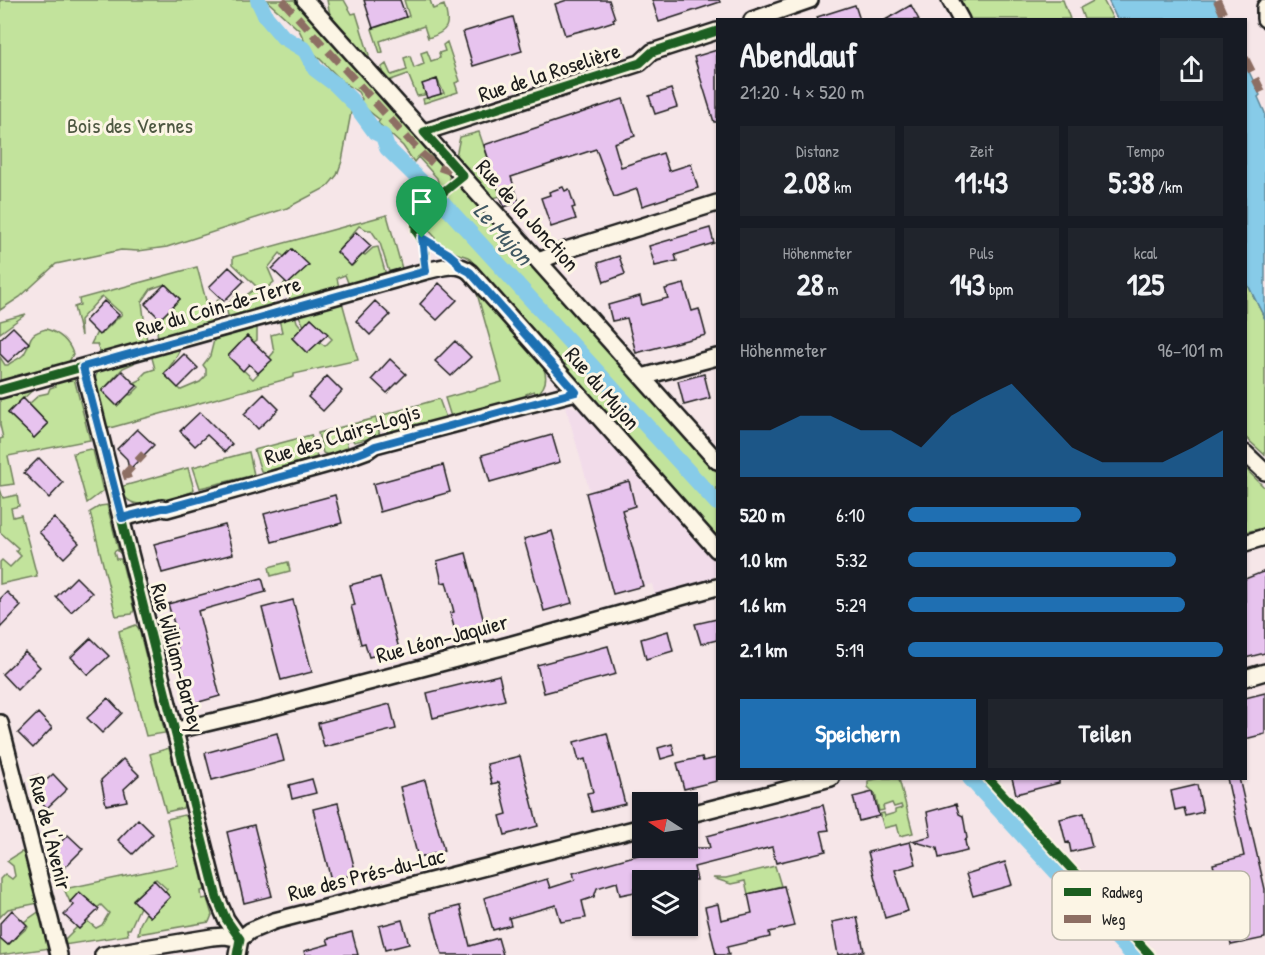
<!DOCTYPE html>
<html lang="de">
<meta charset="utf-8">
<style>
:root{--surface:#171b24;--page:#20242c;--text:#f1f3f6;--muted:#9ea1a6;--accent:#1f6fb2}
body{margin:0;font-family:"Patrick Hand",sans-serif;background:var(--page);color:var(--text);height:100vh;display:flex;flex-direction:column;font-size:22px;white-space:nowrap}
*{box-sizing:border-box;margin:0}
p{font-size:20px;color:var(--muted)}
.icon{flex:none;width:33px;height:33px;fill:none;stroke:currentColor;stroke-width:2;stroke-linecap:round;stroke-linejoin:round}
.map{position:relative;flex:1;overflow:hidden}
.panel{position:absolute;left:716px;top:18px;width:531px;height:762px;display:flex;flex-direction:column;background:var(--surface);border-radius:0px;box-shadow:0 2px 4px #0004}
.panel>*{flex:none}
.needle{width:39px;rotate:282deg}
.tools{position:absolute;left:632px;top:792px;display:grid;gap:12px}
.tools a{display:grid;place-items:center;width:66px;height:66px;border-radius:0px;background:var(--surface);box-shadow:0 2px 4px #0004;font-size:30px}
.pin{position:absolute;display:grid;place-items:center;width:51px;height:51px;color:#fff;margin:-62px -26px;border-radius:50% 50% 50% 0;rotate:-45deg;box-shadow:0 0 6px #0007}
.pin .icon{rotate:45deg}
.round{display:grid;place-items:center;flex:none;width:63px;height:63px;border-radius:0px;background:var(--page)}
.headline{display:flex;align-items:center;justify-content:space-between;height:102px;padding:0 24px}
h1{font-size:33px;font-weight:800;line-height:45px}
.stats{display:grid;grid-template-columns:repeat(3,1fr);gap:9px;height:102px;padding:6px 24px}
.stats div{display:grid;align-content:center;border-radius:0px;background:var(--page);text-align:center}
.stats b{font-size:30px;font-weight:800}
.stats small{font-size:16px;font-weight:400}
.stats p{font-size:16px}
.chart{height:168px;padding:12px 24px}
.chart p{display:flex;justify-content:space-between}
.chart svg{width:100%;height:108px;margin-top:6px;fill:var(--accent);opacity:.7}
.cta{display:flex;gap:12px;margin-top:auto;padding:12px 24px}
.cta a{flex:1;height:69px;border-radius:0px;background:var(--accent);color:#fff;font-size:24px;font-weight:800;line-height:69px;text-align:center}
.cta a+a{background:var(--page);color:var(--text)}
ul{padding:0 24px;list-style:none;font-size:20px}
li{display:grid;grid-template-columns:96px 72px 1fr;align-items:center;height:45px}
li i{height:15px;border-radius:8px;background:var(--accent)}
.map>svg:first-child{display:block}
.built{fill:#f2dcea}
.green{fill:#c2e39c;stroke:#6f805c;stroke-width:1.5}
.water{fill:#87cbe8;stroke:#5c8596;stroke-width:1.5}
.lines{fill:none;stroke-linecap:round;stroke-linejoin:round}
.canal{stroke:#87cbe8;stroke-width:16}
.building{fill:#e7c3ee;stroke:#1c1c1c;stroke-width:1.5}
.minor-casing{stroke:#1c1c1c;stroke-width:20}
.minor{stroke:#fcf5e5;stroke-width:15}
.quiet{stroke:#8d6e63;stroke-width:8;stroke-dasharray:15 8;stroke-linecap:butt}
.cycleway-casing{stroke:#fcf5e5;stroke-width:13}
.cycleway{stroke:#1b5e20;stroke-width:9}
.route-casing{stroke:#fff;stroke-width:12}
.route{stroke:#1f6fb2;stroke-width:8}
.labels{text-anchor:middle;stroke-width:6;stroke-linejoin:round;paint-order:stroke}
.street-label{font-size:22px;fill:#1c1c1c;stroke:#fcf5e5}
.park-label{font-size:22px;fill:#4e5842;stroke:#fcf5e5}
.water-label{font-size:24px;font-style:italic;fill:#415963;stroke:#fcf5e5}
.key{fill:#fcf5e5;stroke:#b9b4a9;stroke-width:1.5}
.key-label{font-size:16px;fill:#1c1c1c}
</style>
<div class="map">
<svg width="1265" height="955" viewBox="0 0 1265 955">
<rect width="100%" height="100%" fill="#f6e6e8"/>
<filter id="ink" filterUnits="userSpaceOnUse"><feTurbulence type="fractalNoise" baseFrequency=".0167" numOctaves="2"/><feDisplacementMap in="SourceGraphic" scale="12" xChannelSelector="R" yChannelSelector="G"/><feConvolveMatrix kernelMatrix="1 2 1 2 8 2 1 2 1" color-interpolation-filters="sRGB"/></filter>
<g filter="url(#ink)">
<path class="built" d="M565,404L581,410L714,558L717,563V572L712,580L655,596L652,584L643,586L622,510L635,506L629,482L597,490L593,503Z"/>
<path class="green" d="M0,0H258L266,17L283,37L305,50L315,69L335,84L353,102L342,161L337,175L327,187L287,208L167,247L138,251L121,250L56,264L20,297L0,310Z
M266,0H294L450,174L448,183L440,191L437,178L418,157L414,162L403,146L378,123L380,120L360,104L362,99L358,92L341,80L307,46L299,30Z
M327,0H344L352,14L356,13L369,55L368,58L330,15Z
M404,0H430L433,9L444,5C451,25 448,32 428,38L424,26L380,41L383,52L380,53L372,29L409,16Z
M958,0H1063L1070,19H969Z
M1095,0H1103L1113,19H1084L1080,8Z
M447,42L460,81L455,83L458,92L424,103L423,99L444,93L437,79L423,84L425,92L424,95L417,96L408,74L388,81L382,74V67L386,64L391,75L407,70L404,58L410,56L414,68L424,64L421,53L427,51L431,61L440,58L439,53L445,51L443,45Z
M479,132L501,196L493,198L456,156L460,137Z
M451,187H462L717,472V496L443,195Z
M435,201L717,509V536L468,257L455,253L434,241L435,237L426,227L424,210Z
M387,215L403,272L390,275L380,243L371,230H367L359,226L337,252L352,266L363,254L365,255L373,248L378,247L386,275L349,285L345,275L337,278L339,288L290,301L288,291L282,287L285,282L288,284L308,265L292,249L284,257L280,253L268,268L274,282L269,286L274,307L229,319L226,308L213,311L212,308L218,300L226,306L236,296L240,300L257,287L233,264V257Z
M197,267L212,323L158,339C154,316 164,313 180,299L165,284L151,289L142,302L147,342L101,355L97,344H91L97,332L100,335L122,314L102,296L80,320L81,336L74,307L80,305L79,299Z
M1245,279L1265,319V455L1245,437Z
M476,290L540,361C548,374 548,386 536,395L534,391L526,394L527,399L455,419L451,417L445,398L502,382Z
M342,302L358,360L294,374V377L106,429C102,415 87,380 100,370L134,359V363L123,368L102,391L131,395L139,387L134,383L142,379L141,377L146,372L155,369L151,354L177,347L179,351L174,361L164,374L181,390L200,382L206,376V369L203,365L210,356L215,336L257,324V340L254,342L247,336L228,356L253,379L271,360L269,358L274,352L271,335L282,332L279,319L295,315L297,322L302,328L292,338L307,353L318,341L325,346L332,339L311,318L304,326L298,314Z
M26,314L0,333V321Z
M46,329C59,333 69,341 73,354L69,362L0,383V357L5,365H8C12,361 20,359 24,354C33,340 25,335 46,329Z
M72,377L74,378L90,440L8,456L14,484L0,486V439L3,438L0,425V396L36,387L8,413L34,438L48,424L29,404L39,395L48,393L50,388L56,386L55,381Z
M439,399L446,418L444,421L392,436L388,433L383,415Z
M376,418L380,436L354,442L352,439L346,441L348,449L328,455L323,453L318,433Z
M311,435L317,457L264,472L261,471L254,450Z
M90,449L93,450L103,491L87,503L73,453Z
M249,452L254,475L200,488L193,467Z
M188,468L194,489L192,492C171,498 128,519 120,487Z
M1245,468L1265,488V528L1245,532Z
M0,489L3,498L17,495L19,506L11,508L13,517L21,515L37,576L0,584V562L2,560L10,567L21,556L16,551L18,548L0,532Z
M107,505L119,552L117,550L114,552L116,559H121L134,610L132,614L116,616L90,512L100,506Z
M288,562L290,571L271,576L269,567Z
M136,625L139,629L165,733L146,736L120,636L119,631Z
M169,748L184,805L183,808L166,812L150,754Z
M880,778L899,779L913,833L900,836L897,825L884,828L880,814L884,813L885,816L895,813V810L902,808L901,805L894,807L892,803L883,806L884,810L879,811L875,794L868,787V781Z
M184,815L187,817L205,890L201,891L202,899L207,898L212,915L209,922L138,934L140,924L146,913L150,917L170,897L165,892L167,889L156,879L133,899L140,907L130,929H127L128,935L64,945L63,941L77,927L79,929L87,921L96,928L102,925L109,913L101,905L97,908L80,892L70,902L64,889L178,865L167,819Z
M21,852L28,855L39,903L8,909L0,917V879L5,874L12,879L15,876L13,866L7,861Z
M775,866L781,886L748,894L745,881L731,884L713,878H726Z
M40,911L51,948L0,955V938L8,945L28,927L24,922Z"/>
<path class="water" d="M1108,0H1215L1224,19H1117Z
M1245,63L1260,95L1258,97L1265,113V319L1245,279Z"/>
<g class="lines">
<path class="canal" d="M258,0L266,17L283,37L305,50L315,69L335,84L353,102L375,132L383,136L387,148L442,202L717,503
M970,778L1133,955"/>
</g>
<path class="building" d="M364,0H400L406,17L373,28Z
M567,0H609L615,18L613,19L614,21L599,26L565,35L555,4Z
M652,0H719L720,2L659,22Z
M855,5L860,20H818L817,17Z
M911,5L919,20H885Z
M513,17L522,51L473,66L463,32Z
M717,50V122H714L694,57Z
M437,79L441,94L427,98L422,84Z
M671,89L677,107L655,114L649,96Z
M623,99L635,136L614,143L621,167L663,153L669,171L691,164L698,188L642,206L637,189L614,197L596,149L511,177L519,202L504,207L484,145Z
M563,187L565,191L569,189L575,207L572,208L576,219L551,227L541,198L550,195L549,192Z
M710,228L714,243L675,255L677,261L655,266L649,246Z
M356,232L371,246L351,266L337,252Z
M292,249L309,265L288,284L272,269Z
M619,256L625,274L604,282L598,263Z
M229,267L244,281L224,301L209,287Z
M439,283L457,300L437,320L420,304Z
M165,284L180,299L160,319L145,304Z
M684,284L692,311L699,309L706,335L636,353L627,318L612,321L608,305L640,296L642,305L668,298L665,289Z
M104,301L119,315L99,335L85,321Z
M375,301L390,315L370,335L356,321Z
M311,318L328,334L307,353L292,338Z
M13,327L29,343L8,362L0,354V339Z
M247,336L272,360L258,373L249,364L243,371L228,356Z
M455,341L471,357L451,376L435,361Z
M184,354L198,368L178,388L164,374Z
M390,359L406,374L387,393L372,379Z
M122,371L137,386L117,406L102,391Z
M704,374L710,398L684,405L678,381Z
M327,376L342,391L323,411L308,397Z
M264,394L279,409L258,429L244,414Z
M23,398L48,424L34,438L8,413Z
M200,412L232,444L225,452L207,435L195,446L180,431Z
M137,429L154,445L129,470L127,459L117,449Z
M552,435L560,462L490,482L482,455Z
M39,458L63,483L49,498L24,473Z
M443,465L450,492L380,512L373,484Z
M629,481L635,506L622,510L643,586L613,594L586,493Z
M335,495L342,523L272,542L264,514Z
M54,518L79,543L64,558L39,532Z
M225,525L233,554L162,573L154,544Z
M552,531L572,603L544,611L524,539Z
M466,553L485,626L456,634L450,613L454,612L446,582L442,583L437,561Z
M1265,571V653L1245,658V579Z
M76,577L92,593L71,612L56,597Z
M380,577L399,649L369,657L365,643L361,644L351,606L355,605L350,585Z
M262,578L266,592L198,611L220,696L192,704L173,631L176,630L168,604Z
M7,592L21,606L0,628V599Z
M293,600L312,672L281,680L262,608Z
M717,619V640L701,644L695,624Z
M668,631L673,651L646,659L641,639Z
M91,638L109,656L88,675L71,657Z
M608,646L616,674L544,693L537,665Z
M25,652L40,667L17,690L2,674Z
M499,675L505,700L433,718L427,693Z
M1265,693V734L1245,739V698Z
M108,698L122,713L102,733L87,718Z
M390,704L396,729L324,747L318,723Z
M38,713L52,728L33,748L18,733Z
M277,733L284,761L212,780L205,753Z
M607,733L625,804L592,812L587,793L593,792L589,776L585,759L579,761L574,742Z
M672,744L675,755L661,759L658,748Z
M520,756L538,826L505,835L500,816L507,814L499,782L492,784L487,764Z
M702,757L703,761L717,758V781L684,789L677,763Z
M123,759L139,775L124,789L127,801L106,805L101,780Z
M53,774L67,789L47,808L33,793Z
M1012,778H1059V783L1016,794Z
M1227,778H1239L1265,889V938L1231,945L1213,864L1244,856Z
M312,779L316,793L292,799L289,785Z
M425,780L444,851L418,858L400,787Z
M1197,785L1203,812L1186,816L1184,808L1175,810L1171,791Z
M873,792L879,816L859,821L853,797Z
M338,803L356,874L331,880L313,809Z
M956,804L959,814L963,816L967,838L965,841L967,851L939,858L937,848L912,841L931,836L927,812Z
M823,805L829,830L821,831L826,851L776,863L772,847L694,867L697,880H642V886L634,888L635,892L620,895L617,882L597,888L594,897L582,901L586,918L561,922L556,905L509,918L511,925L493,930L484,898L547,879L550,888L575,880L573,873L663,848H710L707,836Z
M1084,813L1092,847L1071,852L1069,842L1066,843L1060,819Z
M138,819L153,834L133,854L118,840Z
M254,825L272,896L244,903L227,832Z
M68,835L83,849L63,869L48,854Z
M910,842L916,864L895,870L908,911L885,918L868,852Z
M1005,862L1012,885L973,896L966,874Z
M154,880L170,897L150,917L133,900Z
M784,886L794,926L769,932L770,937L727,947L729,955H716L705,907L718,904L721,920L752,913L748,894Z
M79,892L99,909L79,929L64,915L74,905L70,902Z
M460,906L470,946L498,938L503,955H442L431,913Z
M12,910L27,925L8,945L0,938V923Z
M857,917L864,951L838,955L832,922Z
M402,920L409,944L385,950L379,926Z
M352,932L358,955H305L304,951L329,944L327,939Z"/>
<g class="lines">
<g class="minor-casing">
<path id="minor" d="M305,0L717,461
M950,0L961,20
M1265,7V19
M752,20L810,0
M424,132L640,63L652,52L717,31
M539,261L566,250L717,203
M83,367L217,898L226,919L240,939L237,955
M642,377L717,357
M0,390L426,271C441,268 457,261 470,272L717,550
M1245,453L1265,472
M122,518L162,508L167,509L335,462L368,450L375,445L576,392
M1245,543L1265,537
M1245,678L1265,672
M0,723L59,955
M177,730L270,708L509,645L717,587
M687,815L831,778
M240,939L250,931L274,921L642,827
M103,955L212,937L225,936L240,939"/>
</g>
<use href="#minor" class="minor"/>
<path class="quiet" d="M282,0L422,154L436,166L450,171
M1217,0L1226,20
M1245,58L1265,98
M128,479L126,473L144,454
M35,775L39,784"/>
<g class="cycleway-casing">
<path id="cycleway" d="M83,367L217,898L226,919L240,939L237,955
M0,390L426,271L424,243L416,231L415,215L463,176L424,132L640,63L652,52L717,31
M988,778L1150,955"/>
</g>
<use href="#cycleway" class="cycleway"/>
</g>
</g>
<g class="lines" filter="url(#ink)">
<g class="route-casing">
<path id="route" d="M422,238L449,254L456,260L459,266L470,272L576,392L375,446C364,454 348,456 335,462L167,508H162L122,518L83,367L426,271Z"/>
</g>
<use href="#route" class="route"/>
</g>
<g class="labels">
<g class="street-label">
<text transform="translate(549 72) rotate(-18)" y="8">Rue de la Roselière</text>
<text transform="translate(528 215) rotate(48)" y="8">Rue de la Jonction</text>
<text transform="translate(218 306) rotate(-16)" y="8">Rue du Coin-de-Terre</text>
<text transform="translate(603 388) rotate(49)" y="8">Rue du Mujon</text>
<text transform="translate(342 434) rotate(-17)" y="8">Rue des Clairs-Logis</text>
<text transform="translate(442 638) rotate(-15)" y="8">Rue Léon-Jaquier</text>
<text transform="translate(178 658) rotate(75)" y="8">Rue William-Barbey</text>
<text transform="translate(51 833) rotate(76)" y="8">Rue de l'Avenir</text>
<text transform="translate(366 874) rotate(-14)" y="8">Rue des Prés-du-Lac</text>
</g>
<g class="park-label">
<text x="130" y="133">Bois des Vernes</text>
</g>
<g class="water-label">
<text transform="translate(503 234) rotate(48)" y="8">Le Mujon</text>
</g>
</g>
<rect x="1052" y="871" width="198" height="69" rx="9" class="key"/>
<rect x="1064" y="888" width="27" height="8" fill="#1b5e20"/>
<rect x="1064" y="915" width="27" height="8" fill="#8d6e63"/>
<g class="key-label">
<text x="1102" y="898">Radweg</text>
<text x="1102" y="925">Weg</text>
</g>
</svg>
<div class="tools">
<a><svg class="needle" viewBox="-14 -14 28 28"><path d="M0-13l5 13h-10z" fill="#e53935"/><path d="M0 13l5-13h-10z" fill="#9ea1a6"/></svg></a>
<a><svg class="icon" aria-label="layers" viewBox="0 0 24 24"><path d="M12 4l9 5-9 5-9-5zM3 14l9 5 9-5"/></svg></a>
</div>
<div class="pin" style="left:422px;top:238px;background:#1e9e55"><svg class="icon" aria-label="arrive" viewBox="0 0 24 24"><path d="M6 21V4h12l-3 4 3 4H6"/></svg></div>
<section class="panel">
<div class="headline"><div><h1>Abendlauf</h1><p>21:20 · 4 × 520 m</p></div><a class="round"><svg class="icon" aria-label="share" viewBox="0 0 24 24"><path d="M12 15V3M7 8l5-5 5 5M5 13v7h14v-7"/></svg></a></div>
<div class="stats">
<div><p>Distanz</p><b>2.08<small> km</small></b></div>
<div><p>Zeit</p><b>11:43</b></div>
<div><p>Tempo</p><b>5:38<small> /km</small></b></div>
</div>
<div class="stats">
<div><p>Höhenmeter</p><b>28<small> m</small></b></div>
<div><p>Puls</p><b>143<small> bpm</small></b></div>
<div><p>kcal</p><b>125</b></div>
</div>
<div class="chart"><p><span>Höhenmeter</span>96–101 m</p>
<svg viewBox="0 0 160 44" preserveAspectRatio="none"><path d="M0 44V25L10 25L20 19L30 19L40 25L50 25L60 32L70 19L80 12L90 6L100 19L110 32L120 38L130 38L140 38L150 32L160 25V44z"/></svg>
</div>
<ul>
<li><b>520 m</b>6:10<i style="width:55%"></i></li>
<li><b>1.0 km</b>5:32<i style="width:85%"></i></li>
<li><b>1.6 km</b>5:29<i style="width:88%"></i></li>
<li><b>2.1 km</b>5:19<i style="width:100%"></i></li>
</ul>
<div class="cta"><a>Speichern</a><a>Teilen</a></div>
</section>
</div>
